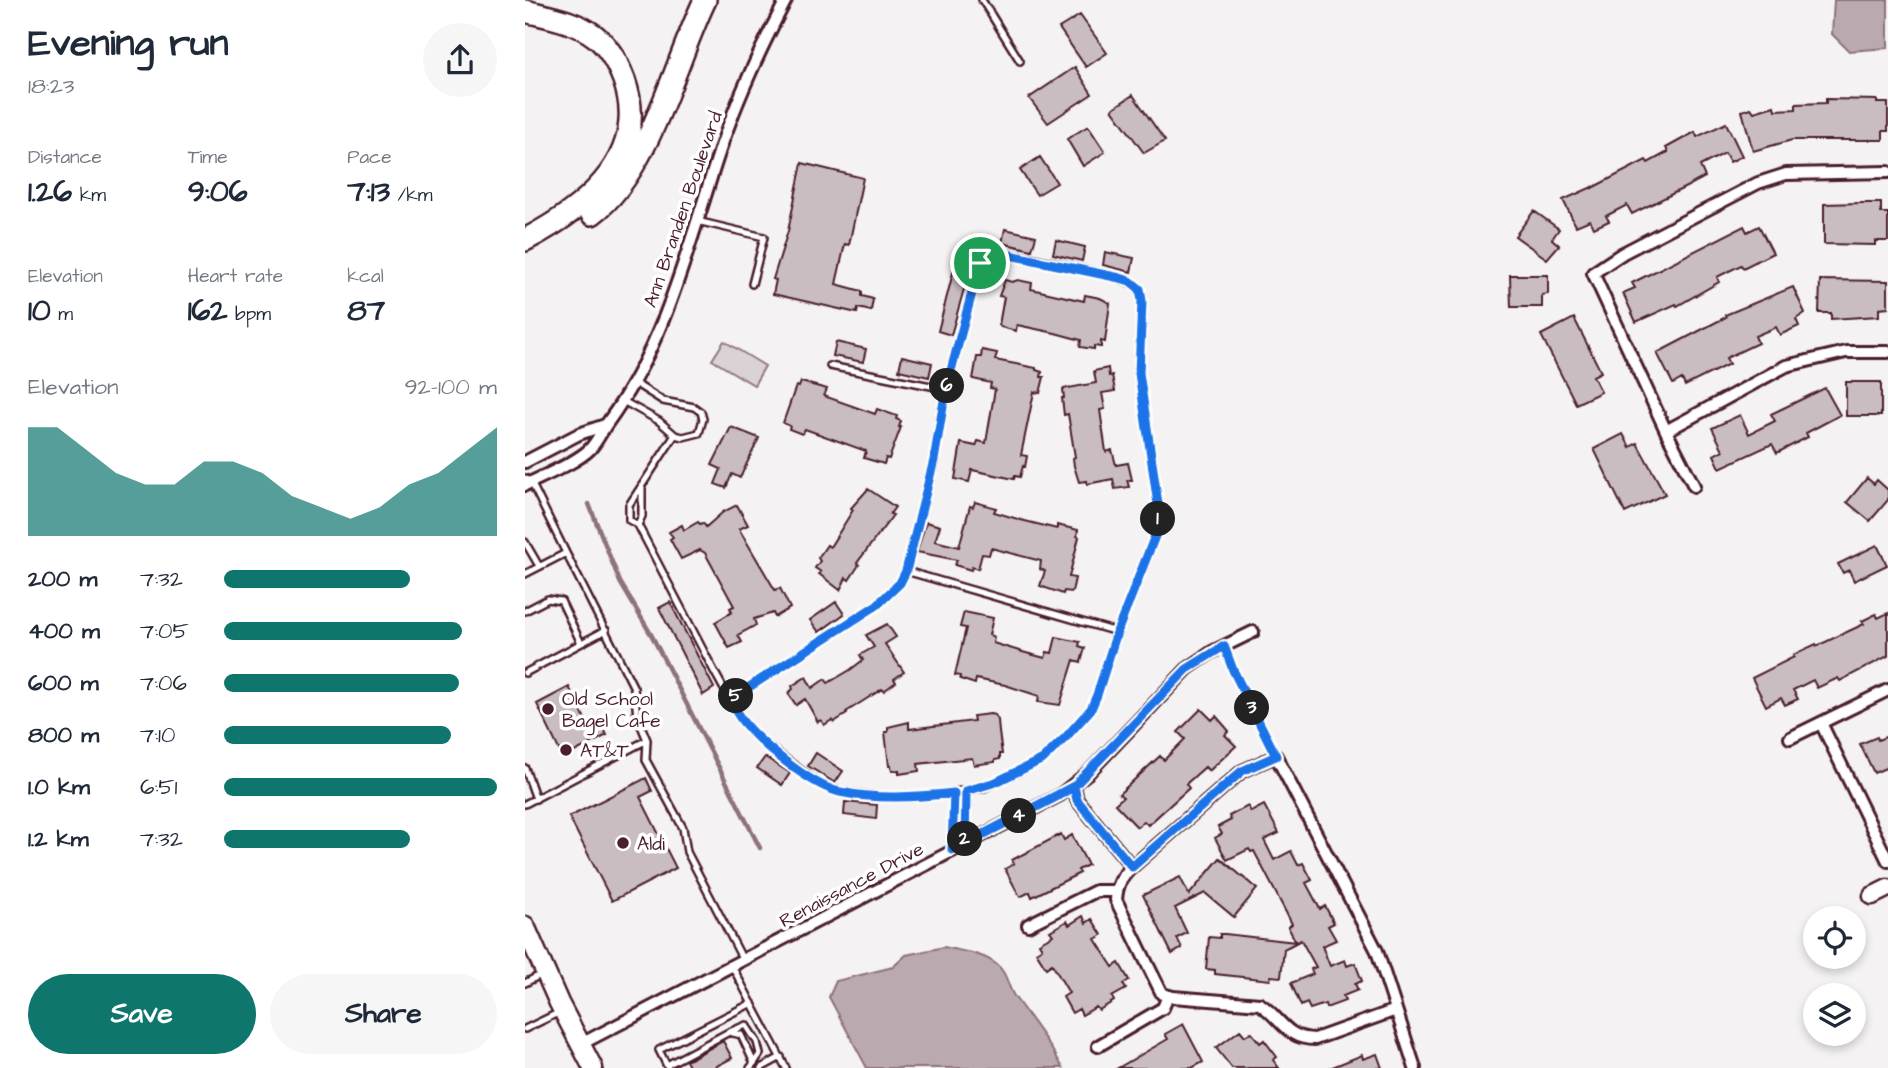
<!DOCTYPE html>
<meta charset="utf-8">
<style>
:root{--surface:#fff;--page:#f6f6f7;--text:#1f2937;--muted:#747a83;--accent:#0f766e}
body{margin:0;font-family:"Architects Daughter",sans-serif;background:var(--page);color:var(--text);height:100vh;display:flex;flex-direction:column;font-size:26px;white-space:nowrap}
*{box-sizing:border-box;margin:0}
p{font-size:23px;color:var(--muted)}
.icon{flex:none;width:38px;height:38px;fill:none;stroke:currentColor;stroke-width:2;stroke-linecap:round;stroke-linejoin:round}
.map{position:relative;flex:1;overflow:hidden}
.drawer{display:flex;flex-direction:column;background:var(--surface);width:525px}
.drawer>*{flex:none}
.controls{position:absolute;left:1278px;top:906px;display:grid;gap:14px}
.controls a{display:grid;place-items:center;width:63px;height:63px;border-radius:50%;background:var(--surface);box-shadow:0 4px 10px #0003;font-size:35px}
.pin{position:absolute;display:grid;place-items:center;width:60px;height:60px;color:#fff;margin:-30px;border:4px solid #fff;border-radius:50%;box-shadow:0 2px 7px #0007}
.km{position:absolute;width:35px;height:35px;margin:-18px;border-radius:50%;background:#222;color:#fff;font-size:19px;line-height:35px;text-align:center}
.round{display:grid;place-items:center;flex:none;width:74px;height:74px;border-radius:37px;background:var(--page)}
.head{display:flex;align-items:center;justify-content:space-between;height:119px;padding:0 28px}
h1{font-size:38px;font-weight:800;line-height:52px}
.metrics{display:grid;grid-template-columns:repeat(3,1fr);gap:10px;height:119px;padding:7px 28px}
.metrics div{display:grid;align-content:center}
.metrics b{font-size:30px;font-weight:800}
.metrics small{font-size:19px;font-weight:400}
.metrics p{font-size:19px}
.chart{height:196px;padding:14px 28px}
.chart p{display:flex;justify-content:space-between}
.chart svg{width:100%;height:126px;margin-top:7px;fill:var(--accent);opacity:.7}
.button{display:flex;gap:14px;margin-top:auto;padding:14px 28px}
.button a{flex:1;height:80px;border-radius:42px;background:var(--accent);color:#fff;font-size:28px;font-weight:800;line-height:80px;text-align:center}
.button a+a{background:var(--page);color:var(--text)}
ul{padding:0 28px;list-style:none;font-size:23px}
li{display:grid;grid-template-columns:112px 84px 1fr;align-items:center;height:52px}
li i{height:18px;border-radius:9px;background:var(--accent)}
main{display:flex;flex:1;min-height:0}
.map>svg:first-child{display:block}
.green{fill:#dbd2d5;stroke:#927880;stroke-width:2}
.water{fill:#baa9ae;stroke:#8d727a;stroke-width:2}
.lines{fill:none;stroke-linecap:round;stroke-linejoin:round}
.stream{stroke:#8d727a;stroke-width:4.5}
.building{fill:#cabdc1;stroke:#4a1f2b;stroke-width:2}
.lane-casing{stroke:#4a1f2b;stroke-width:10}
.street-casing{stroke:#4a1f2b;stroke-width:16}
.secondary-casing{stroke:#4a1f2b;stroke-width:21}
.primary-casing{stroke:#4a1f2b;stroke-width:23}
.highway-casing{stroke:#4a1f2b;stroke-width:26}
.lane{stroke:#fff;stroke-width:5}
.street{stroke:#fff;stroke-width:10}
.secondary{stroke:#fff;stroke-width:16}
.primary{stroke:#fff;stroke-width:18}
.highway{stroke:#fff;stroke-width:21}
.route-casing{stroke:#fff;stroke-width:14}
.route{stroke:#1a73e8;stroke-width:9}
.poi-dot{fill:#4a1f2b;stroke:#fff;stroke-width:2.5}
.labels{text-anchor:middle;stroke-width:7;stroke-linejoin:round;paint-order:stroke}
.street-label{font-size:19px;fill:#4a1f2b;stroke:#fff}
.poi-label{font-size:19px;fill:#4a1f2b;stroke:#fff;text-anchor:start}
</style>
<main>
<section class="drawer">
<div class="head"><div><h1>Evening run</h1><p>18:23</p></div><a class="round"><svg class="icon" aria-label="share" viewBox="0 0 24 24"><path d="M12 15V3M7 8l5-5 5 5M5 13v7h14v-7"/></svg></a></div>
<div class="metrics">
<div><p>Distance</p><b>1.26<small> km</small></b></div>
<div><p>Time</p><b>9:06</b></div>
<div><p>Pace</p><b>7:13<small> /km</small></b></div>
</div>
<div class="metrics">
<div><p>Elevation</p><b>10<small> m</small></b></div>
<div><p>Heart rate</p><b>162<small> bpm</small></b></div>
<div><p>kcal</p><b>87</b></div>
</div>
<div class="chart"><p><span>Elevation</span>92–100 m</p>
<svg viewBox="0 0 160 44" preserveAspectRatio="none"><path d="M0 44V6L10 6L20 14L30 22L40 26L50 26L60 18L70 18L80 22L90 30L100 34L110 38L120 34L130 26L140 22L150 14L160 6V44z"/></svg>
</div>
<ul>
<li><b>200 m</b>7:32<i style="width:68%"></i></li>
<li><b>400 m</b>7:05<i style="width:87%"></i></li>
<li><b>600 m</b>7:06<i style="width:86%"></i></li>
<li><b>800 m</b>7:10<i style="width:83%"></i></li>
<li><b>1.0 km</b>6:51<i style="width:100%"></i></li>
<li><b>1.2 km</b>7:32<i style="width:68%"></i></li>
</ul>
<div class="button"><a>Save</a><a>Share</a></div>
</section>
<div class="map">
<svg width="1363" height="1068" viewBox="0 0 1363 1068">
<rect width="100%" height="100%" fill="#f4f2f2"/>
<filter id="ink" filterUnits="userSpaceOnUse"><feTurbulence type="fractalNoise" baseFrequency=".0143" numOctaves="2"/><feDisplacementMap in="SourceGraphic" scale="14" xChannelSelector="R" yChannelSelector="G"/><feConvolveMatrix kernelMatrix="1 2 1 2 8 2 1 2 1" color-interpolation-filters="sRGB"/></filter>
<g filter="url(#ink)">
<path class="green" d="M199,341L240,366L229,385L187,360Z"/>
<path class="water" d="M1309,0H1363V48L1324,51L1307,34Z
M419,947C436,951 457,953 471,964C482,972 482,985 489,996C506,1020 524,1042 538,1068H342L304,997L311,981L368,967L381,955Z"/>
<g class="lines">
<path class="stream" d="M64,504L95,582L127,636L235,848"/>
</g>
<path class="building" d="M555,15L582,53L561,67L534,28Z
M550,67L567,94L523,123L504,98Z
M608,95L640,141L619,153L587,109Z
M1301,99L1352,100V103H1363V131H1358V140H1267L1228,151L1217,111L1226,108L1229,112L1249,106L1250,110L1271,109V104L1301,103Z
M1201,123L1217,156L1205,162L1200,153L1175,166L1180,177L1161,187L1107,214L1102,205L1081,216L1084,221L1069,228L1065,220L1051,226L1038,200L1067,187V188L1121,160L1123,163L1143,152L1141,148L1170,132L1172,137Z
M563,126L580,152L558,166L542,139Z
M515,157L532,183L512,195L495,170Z
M277,163L338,178L324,245L320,244L311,284L337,291V296L348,299L346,311L333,308L332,313L248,294L251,280L248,279L263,231Z
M1336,203H1356V213H1363V241H1350V245L1299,244V204Z
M1009,211L1034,229L1027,239L1034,245L1022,259L990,236Z
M1219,226L1222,232L1234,226L1248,253L1218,268L1216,265L1192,277L1194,282L1152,306L1151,304L1111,322L1098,293L1110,288L1107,283Z
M480,229L511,236L507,250L477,243Z
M531,240L560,247L557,261L528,254Z
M580,252L609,258L606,272L578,265Z
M432,257L447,261L426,335L413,331Z
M985,275H1023V294L1017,295V307H986Z
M480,280L487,282L493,280L507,283L506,289L559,301L560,295L575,298L585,303L580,342L576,341V347L569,346V349L555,347L556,340L530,333L492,325L491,331L476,327L474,325L479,297L474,296Z
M1295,280L1363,281V307L1354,308V316L1306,319V313H1294Z
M1268,287L1280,313L1271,319L1274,326L1255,335L1251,327L1230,336L1233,343L1201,358L1204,364L1160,386L1157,379L1148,384L1132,353L1201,317L1200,315Z
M1049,318L1076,372L1068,376L1076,392L1051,404L1016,335Z
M311,342L341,349L338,362L308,356Z
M457,350L472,353L470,360L511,368V370L517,372L516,377H519L515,393L509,392L496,455L502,456L500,467L498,466L495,477L490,476L489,479L447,470L444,482L430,479L436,443L451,446L453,441L461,443L470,389L465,388L466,383L448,379L452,357H456Z
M377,356L407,363L404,377L374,370Z
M583,368L584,376L587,375L590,391L577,393L580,409L575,410L581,452L587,450L591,465L603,463L607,480H602L604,487L590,489L588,479L562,484V481L554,482L549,466L548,458L550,457L543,414L539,415L537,398H539L538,389L571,383L569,371Z
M276,382L302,389L299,396L350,414L352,409L372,416L371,419L376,421L374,427H376L364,459L361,458L359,464L339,458L341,451L280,429L277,434L264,429L265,426L258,423L271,386L274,387Z
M1321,382H1356V416H1321Z
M1300,388L1315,415L1281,433L1283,437L1252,453L1247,444L1195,468L1189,455L1198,450L1187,428L1215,415L1224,434L1250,421L1246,414Z
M206,427L234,438L215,478L207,474L201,488L190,484L196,469L187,465Z
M1098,434L1105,447L1112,443L1140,494L1100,513L1069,449Z
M1342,478L1349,484L1352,480L1363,490V500L1345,521L1322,502Z
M343,489L370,507L365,514L368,515L332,563L334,565L324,580L321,578L315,590L294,574L296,572L290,568L295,561L293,558L302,545L305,547L328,510L326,508Z
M450,502L471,508L469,512L496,520L532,529V525L553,530L552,536L554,537L544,577L550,578L547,592L539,591L538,594L515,586L520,571L515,569L516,561L466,548L464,555L457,554L453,569L447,567L446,570L430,565L432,560L392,552L401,522L415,526L410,541L434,547L445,506L448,507Z
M212,505L223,525L214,529L250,590L255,588L265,608L250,617L248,613L229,619L231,625L213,635L217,642L204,648L190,622L207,612L205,608L209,606L180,553L175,550L156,559L145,539L148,537L144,532L157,525L159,530L173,522L175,524L178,523L181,527L198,512Z
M1352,545L1362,565L1329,581L1324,570L1318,573L1313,564Z
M145,602L189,688L178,695L134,608Z
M311,602L319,614L294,632L285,620Z
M439,612L468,618L464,635L469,637L468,643L501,653L520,658L522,652L527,653L531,637L555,642L554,646L560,648L556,662L549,660L535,705L513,702L514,696L480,685L451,679L450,684L435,679V676L430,675L441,628L435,627Z
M1363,613V656L1315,681L1313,678L1292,688L1288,680L1268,690L1273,699L1260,705L1256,698L1241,706L1227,678L1269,657L1268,655L1291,644L1292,646L1339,624L1337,621L1351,614L1353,618Z
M362,624L371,637L360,644L379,672L369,679L371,682L359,691L357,689L321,712L322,714L309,722L307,720L299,725L296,720L293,722L280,699L271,705L263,693L268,689L267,686L281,677L287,688L300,679L303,683L325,670L338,660L335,655L349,647L341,635Z
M44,687L64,727L75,721L82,735L38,758L12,704Z
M676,709L687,720L691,716L704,731L700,735L711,746L684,771L680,767L661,784L664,788L623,825L619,821L612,827L590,804L598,797L594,794L635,756L639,760L660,739L653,732Z
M465,714L470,715L473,720L474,732L477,754H475V759L470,760V762L449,765L447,758L393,764L394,771L374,774V770L367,771L366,766H364L360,732H363V727L384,722V729L449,721L448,716Z
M1363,736V767L1349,773L1335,744L1352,737L1353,740Z
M291,753L318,771L310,783L283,766Z
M240,757L265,773L257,785L232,768Z
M121,778L127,791L115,797L151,868L87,901L44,817Z
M320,802L352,805L351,819L319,815Z
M739,805L754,833L739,840L749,860L766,851L773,865L778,863L787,880L781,883L795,909L800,906L809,923L803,926L811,940L797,946L805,966L820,960L822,966L830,963L837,981L830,984L833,990L818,996L820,1001L801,1008L800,1004L785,1009L782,1003L776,1006L766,983L788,974L786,969L791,967L776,940L759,949L756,977L746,976L745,980L690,974V970L681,969L684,937L695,938V934H700L771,942L763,927L767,924L729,851L726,852L724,849L702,860L690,838L697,834L693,827L706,820L704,816L723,806L726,812Z
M536,834L539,840L547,835L563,865L553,870L555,873L507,897L505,892L495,897L480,869L489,864L487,860Z
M695,858L732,889L709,917L680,893L650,908L662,933L652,938L657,948L647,954L618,895L655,877L664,895Z
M558,916L561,923L567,919L577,935L570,939L584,961L588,967L594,963L604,980L598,984L601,989L587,997L589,1001L574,1010L571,1007L557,1015L554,1009L547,1013L538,997L544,993L527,964L521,968L511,952L517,948L514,943L528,935L525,931L542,921L544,925Z
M658,1024L678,1062L667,1068H593L643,1039L640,1034Z
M715,1030L720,1036L726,1032L735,1043L739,1040L752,1057L748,1060L754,1068H707L691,1048Z
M198,1041L207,1058L188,1068H165L161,1061Z
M852,1054L857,1068H805L837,1055L838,1059Z"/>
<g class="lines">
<g class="lane-casing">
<path id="lane" d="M457,0L495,61
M172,221L239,237L227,284
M305,366L421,389
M98,401L134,421L150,435L158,437L174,433L178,419L176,412L169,407L138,401L108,382
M150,435L104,505V520L113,525L189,671L216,720L232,738L295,784L316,792L370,798L393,797L459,788L494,772L518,759L541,737L566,709L572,695L592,632L630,536L634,511L614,373L617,294L611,286L595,278C572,273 483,249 467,254C457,257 454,265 451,274L421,389L409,460L381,571L375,583L352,605L204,700
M0,478L6,482L41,553
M113,525L117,516V488
M0,542L14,566
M381,571L592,632
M0,574L41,553L109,688L112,716L122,740L0,804
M0,611L23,599L36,601L56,643
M699,646L708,670L751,756
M0,673L81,630
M122,740L121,760L158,828L162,852L218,960
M0,768L11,799
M440,844L441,791
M427,849L429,793
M207,966L261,1068
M0,983L19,973
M0,1029L35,1012
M204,1032L221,1025L232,1042L235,1054L229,1063
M142,1065L204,1032L216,1035L229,1063L225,1068
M143,1068L134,1050L227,1003
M236,1068L256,1057"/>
</g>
<g class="street-casing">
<path id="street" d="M1363,172L1261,174L1233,183L1098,253L1068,273L1141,431L1261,366L1321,352H1363
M1141,431L1169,486
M0,462L54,434L80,425
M0,485C18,476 51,463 65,449C72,442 77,430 83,422C139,345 162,251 191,162C209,105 233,53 261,0
M1296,723L1363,861
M1265,738L1363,690
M549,786L552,800L607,867L717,771L751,756L852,951L890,1068
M607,867C596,877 592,885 591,900L637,994L648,997L735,1004C757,1019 761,1039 790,1039L871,1010
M503,925L571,891H592
M56,1044L535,795L564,772L662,669L687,652L728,632
M573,1046L638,1008L643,996"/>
</g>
<g class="secondary-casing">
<path id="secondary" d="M1347,896L1363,888"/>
</g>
<g class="primary-casing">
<path id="primary" d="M0,926L34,1003L68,1068"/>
</g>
<g class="highway-casing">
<path id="highway" d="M0,11C24,17 50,21 70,36C84,47 93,64 99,80C126,156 61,208 0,240
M67,214C125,170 149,64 180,0"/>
</g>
<use href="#lane" class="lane"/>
<use href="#street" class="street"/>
<use href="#secondary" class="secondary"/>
<use href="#primary" class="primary"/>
<use href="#highway" class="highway"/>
</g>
</g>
<g class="lines" filter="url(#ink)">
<g class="route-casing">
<path id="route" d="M455,263L463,255L475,253L595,278L605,281L615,289L617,301L614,373L634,511L630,536L592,632L572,695L566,709L541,737L518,759L471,782L441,791L440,844L549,786L662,669L699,646L708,670L751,756L717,771L607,867L552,800L549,786L535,795L440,844L427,850L429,793C391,797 353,800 315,792C287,786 237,745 219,723C213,716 209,707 204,700L352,605L375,583L381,571L409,460L421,389L455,263"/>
</g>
<use href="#route" class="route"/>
</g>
<g class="poi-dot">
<circle cx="23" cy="709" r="7"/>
<circle cx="41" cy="750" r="7"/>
<circle cx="98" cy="843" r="7"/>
</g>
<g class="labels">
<g class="street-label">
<text transform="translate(157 209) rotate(-71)" y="7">Ann Branden Boulevard</text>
<text transform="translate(326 884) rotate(-28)" y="7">Renaissance Drive</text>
</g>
<g class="poi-label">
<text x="37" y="705">Old School<tspan x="37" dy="22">Bagel Cafe</tspan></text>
<text x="55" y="757">AT&amp;T</text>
<text x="112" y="850">Aldi</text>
</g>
</g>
</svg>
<div class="controls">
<a><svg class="icon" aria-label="locate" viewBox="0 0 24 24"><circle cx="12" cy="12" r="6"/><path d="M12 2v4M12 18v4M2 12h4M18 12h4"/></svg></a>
<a><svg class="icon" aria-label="layers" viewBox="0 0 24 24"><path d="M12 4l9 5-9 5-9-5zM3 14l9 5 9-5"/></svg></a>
</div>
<div class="pin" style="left:455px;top:263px;background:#1e9e55"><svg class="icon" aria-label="arrive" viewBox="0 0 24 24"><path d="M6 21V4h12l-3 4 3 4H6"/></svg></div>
<b class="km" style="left:633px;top:519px">1</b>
<b class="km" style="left:440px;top:839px">2</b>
<b class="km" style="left:727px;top:708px">3</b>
<b class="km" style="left:494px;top:816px">4</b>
<b class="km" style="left:211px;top:696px">5</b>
<b class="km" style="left:422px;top:386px">6</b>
</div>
</main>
